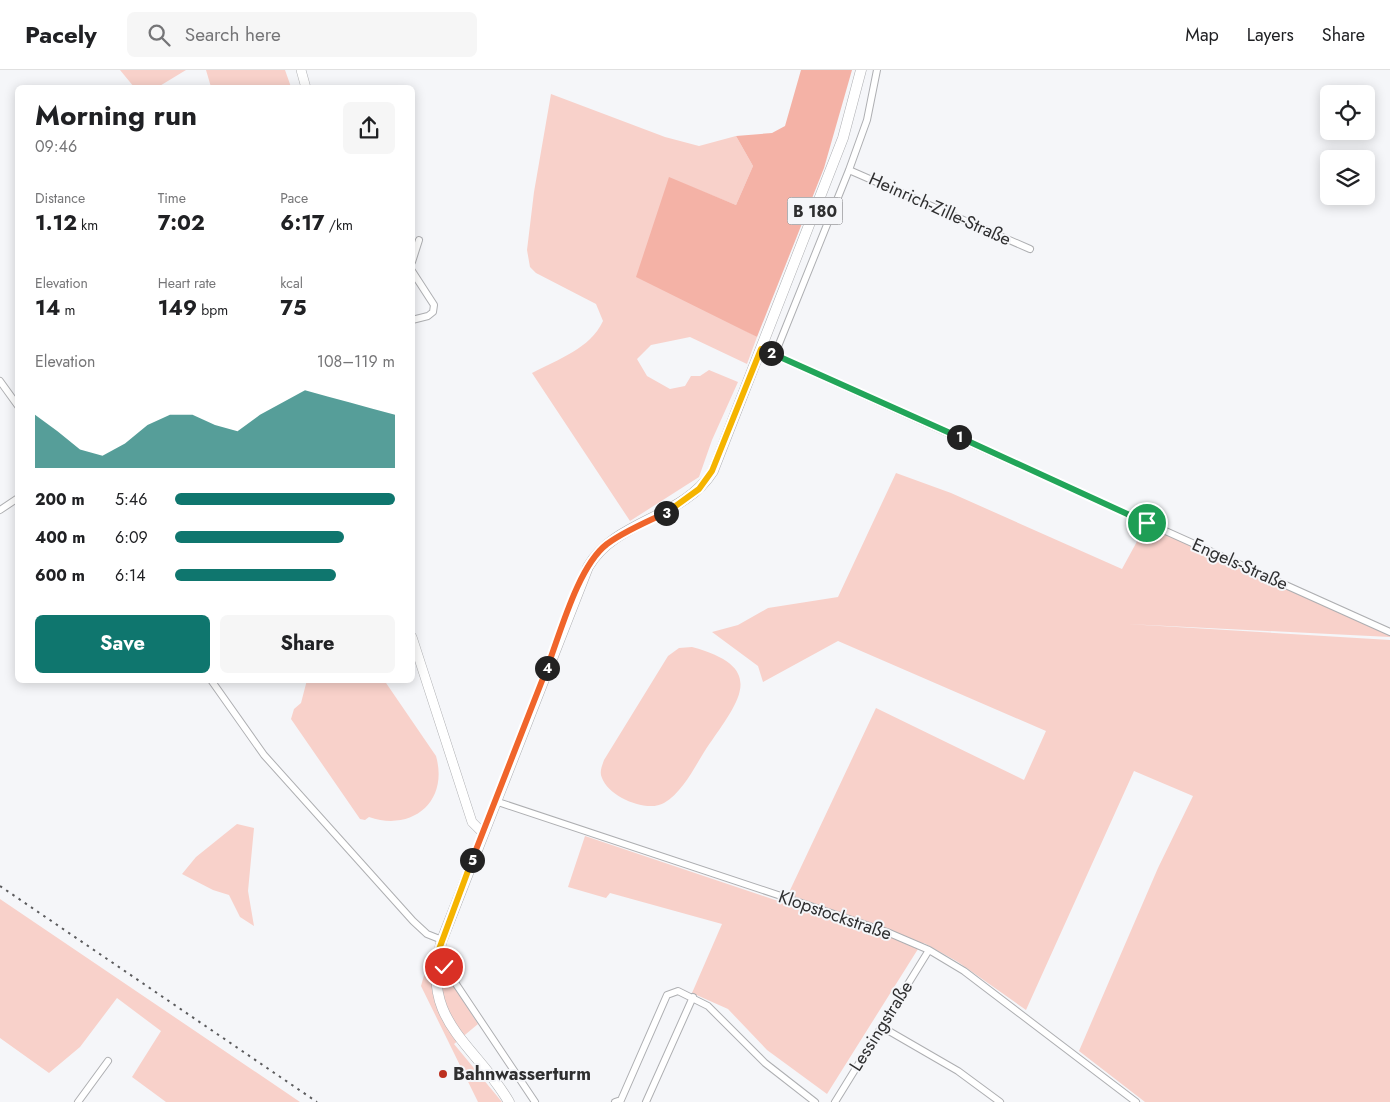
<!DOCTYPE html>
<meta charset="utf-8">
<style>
:root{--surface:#fff;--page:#f6f6f6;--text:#202124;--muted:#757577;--line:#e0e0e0;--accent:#0f766e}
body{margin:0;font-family:Jost,sans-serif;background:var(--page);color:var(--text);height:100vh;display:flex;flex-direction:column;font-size:19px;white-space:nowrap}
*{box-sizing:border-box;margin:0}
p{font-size:16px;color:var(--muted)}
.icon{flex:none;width:28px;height:28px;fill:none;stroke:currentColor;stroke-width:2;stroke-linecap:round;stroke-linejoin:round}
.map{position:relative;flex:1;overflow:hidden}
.panel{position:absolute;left:15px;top:15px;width:400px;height:598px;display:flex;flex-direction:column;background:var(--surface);border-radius:8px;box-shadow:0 2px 12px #0003}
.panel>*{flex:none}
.controls{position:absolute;left:1320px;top:15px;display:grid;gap:10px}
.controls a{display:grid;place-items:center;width:55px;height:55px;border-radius:8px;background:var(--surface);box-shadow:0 2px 12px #0003;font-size:25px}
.pin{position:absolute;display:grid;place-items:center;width:42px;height:42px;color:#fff;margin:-21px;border:2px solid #fff;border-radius:50%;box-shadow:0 1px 5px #0007}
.km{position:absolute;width:25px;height:25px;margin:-12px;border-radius:50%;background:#222;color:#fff;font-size:14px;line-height:25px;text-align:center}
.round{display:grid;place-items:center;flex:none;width:52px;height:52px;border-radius:8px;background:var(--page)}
.headline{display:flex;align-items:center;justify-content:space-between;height:85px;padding:0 20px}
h1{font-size:28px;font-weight:700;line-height:38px}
.stats{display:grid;grid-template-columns:repeat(3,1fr);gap:8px;height:85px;padding:5px 20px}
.stats div{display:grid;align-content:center}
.stats b{font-size:21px;font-weight:700}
.stats small{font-size:14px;font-weight:400}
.stats p{font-size:14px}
.chart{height:140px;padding:10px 20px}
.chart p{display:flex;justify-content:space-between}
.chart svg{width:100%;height:90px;margin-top:5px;fill:var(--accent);opacity:.7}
.button{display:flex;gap:10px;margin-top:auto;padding:10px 20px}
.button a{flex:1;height:58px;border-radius:8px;background:var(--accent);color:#fff;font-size:20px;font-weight:700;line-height:58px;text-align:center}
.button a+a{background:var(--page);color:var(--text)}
ul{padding:0 20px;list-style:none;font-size:16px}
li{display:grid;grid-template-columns:80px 60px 1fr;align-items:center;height:38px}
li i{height:12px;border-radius:6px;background:var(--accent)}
header{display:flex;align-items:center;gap:30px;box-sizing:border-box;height:70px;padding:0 25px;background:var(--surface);border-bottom:1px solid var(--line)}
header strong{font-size:24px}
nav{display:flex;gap:28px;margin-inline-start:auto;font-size:18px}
.search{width:350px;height:45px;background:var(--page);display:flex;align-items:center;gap:12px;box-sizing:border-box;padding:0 18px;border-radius:8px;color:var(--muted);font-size:19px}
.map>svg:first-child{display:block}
.green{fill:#f8d1ca}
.forest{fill:#f4b2a6}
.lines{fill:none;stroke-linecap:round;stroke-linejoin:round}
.street-casing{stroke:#aeafb2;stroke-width:8}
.secondary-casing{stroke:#aeafb2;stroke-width:10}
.primary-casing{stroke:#aeafb2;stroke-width:11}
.street{stroke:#fff;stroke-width:6}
.secondary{stroke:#fff;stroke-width:9}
.primary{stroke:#fff;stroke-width:10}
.rail{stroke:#5b5b5d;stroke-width:2;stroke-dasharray:2.5 5;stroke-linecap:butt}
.split-1-casing{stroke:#fff;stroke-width:10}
.split-2-casing{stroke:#fff;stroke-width:10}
.split-3-casing{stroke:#fff;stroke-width:10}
.split-4-casing{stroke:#fff;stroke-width:10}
.split-5-casing{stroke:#fff;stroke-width:10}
.split-6-casing{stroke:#fff;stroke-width:10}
.split-1{stroke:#22a559;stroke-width:6}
.split-2{stroke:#22a559;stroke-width:6}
.split-3{stroke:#f5b400;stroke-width:6}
.split-4{stroke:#f0652b;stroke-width:6}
.split-5{stroke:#f0652b;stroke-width:6}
.split-6{stroke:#f5b400;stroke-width:6}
.poi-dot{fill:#bc2f1f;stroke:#f5f6f9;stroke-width:2}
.labels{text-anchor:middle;stroke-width:4;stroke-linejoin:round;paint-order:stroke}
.shield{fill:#f5f6f9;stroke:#6a6b6c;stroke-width:1}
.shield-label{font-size:16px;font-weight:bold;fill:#2f2f30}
.street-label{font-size:18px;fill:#2f2f30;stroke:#f5f6f9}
.poi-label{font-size:18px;font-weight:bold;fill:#2f2f30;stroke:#f5f6f9;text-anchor:start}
</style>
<header>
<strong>Pacely</strong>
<div class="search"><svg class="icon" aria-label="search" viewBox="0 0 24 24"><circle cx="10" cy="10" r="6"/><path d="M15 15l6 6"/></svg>Search here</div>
<nav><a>Map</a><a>Layers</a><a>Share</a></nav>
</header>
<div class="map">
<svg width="1390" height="1032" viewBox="0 0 1390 1032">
<rect width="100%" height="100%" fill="#f5f6f9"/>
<path class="green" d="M120,0H186L158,17H134Z
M206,0H285L291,17H211Z
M551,24L665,67L699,76L736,66L753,96L736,135L669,108L735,255L757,267L747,294L690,267L651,275L637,289L647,306L670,319L685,316L691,306H700L709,300L738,312L712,370L699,407L630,451L532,303C558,289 590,279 603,251L596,234L536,203L530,197L527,180L534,122Z
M896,403L951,423L1122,499L1147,453L1390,562V567L1127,554L1390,570V1032H1145L1079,981L1158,798L1193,726L1134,701L1026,940L958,892L924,873L918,879L827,1024L767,980L728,939L692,923L722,854L610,823L606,828L568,817L585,766L784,833L876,638L1024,710L1046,661L838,571L763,612L758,596L712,562L738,555L768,538L838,527Z
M692,577C770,598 738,632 706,679C695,696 683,722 664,733C647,743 609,727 602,708C599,702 602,696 604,690L668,586L679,578Z
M307,610H384L436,686C449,732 412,762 369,747L365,750L360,749L291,649L294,639L301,633Z
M237,754L254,758L248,821L254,856L240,847L229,825L213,820L182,804L196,787Z
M0,829L300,1032H166L132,1007L161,961L117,928L80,977L49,1003L0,968Z
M429,888L438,902L445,903L478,954L454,974L502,1032H478L421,916Z"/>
<path class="forest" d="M801,0H852L824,98L757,267L636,207L669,107L736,135L753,96L736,66L772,63L785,56Z"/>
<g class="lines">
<g class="street-casing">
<path id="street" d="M849,100L1030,179
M412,192L419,170
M412,201L434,235L433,242L428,246L412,250
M761,279L1390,562
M775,284L849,100L867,50L877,0
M0,311L18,336
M0,440L18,428
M211,610L264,685L413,851L427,864L442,870
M495,731L784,827L887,862L929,880L964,901L1136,1032
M436,896L446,899L535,1032
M882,957L958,1001L1000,1032
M78,1032L108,991
M615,1032L621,1030L667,925L678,921L708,936L765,993L815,1032
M646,1032L693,927
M835,1032L929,880"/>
</g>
<g class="secondary-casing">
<path id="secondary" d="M301,0L306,18
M412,567L472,752L483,763"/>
</g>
<g class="primary-casing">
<path id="primary" d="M509,1032C475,973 418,951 442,870L588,497C616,449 683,449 713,401L843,68L861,0"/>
</g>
<use href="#street" class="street"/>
<use href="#secondary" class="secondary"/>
<use href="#primary" class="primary"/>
<path class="rail" d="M0,816L317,1032"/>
</g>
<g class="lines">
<g class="split-1-casing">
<path id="split-1" d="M959,367L1147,453"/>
</g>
<g class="split-2-casing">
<path id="split-2" d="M771,283L959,367"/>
</g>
<g class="split-3-casing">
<path id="split-3" d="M666,443L699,419L712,401L761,279L771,283"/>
</g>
<g class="split-4-casing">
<path id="split-4" d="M547,598C560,564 578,496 607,474C625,461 646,452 666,443"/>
</g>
<g class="split-5-casing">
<path id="split-5" d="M472,790L547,598"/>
</g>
<g class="split-6-casing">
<path id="split-6" d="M444,897L436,896L438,882L472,790"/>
</g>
<use href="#split-1" class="split-1"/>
<use href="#split-2" class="split-2"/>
<use href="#split-3" class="split-3"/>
<use href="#split-4" class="split-4"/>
<use href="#split-5" class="split-5"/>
<use href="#split-6" class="split-6"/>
</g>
<circle class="poi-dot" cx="443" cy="1004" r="5"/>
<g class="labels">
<rect class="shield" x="787.5" y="127.5" width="55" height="27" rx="4"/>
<g class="shield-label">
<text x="815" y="147">B 180</text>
</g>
<g class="street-label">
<text transform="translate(940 139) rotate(24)" y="6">Heinrich-Zille-Straße</text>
<text transform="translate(1240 494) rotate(24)" y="6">Engels-Straße</text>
<text transform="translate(835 845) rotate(19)" y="6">Klopstockstraße</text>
<text transform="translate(881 956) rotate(-58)" y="6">Lessingstraße</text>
</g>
<g class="poi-label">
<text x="453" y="1010">Bahnwasserturm</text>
</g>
</g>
</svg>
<div class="controls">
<a><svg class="icon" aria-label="locate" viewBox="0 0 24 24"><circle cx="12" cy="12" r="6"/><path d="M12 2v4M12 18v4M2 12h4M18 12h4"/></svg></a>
<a><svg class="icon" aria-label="layers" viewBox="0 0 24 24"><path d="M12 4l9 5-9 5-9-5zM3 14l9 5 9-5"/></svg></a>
</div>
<div class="pin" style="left:1147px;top:453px;background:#1e9e55"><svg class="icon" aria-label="arrive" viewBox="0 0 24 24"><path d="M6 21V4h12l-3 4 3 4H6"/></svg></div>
<div class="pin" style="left:444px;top:897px;background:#d93025"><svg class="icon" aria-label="check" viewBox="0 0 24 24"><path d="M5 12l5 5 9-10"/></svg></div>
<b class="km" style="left:959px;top:367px">1</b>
<b class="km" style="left:771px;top:283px">2</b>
<b class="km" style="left:666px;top:443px">3</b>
<b class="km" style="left:547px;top:598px">4</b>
<b class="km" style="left:472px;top:790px">5</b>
<section class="panel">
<div class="headline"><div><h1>Morning run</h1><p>09:46</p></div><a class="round"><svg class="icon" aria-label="share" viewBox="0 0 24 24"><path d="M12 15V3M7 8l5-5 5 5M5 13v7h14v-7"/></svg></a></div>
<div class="stats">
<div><p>Distance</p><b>1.12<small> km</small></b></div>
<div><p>Time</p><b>7:02</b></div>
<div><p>Pace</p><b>6:17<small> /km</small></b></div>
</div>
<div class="stats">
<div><p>Elevation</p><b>14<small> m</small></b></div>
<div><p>Heart rate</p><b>149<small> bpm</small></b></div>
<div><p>kcal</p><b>75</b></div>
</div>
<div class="chart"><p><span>Elevation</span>108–119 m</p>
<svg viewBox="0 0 160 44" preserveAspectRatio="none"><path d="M0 44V18L10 26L20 35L30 38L40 32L50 23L60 18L70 18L80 23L90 26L100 18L110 12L120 6L130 9L140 12L150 15L160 18V44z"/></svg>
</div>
<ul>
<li><b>200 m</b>5:46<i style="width:100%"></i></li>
<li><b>400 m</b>6:09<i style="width:77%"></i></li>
<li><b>600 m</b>6:14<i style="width:73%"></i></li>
</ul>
<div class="button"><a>Save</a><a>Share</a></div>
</section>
</div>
